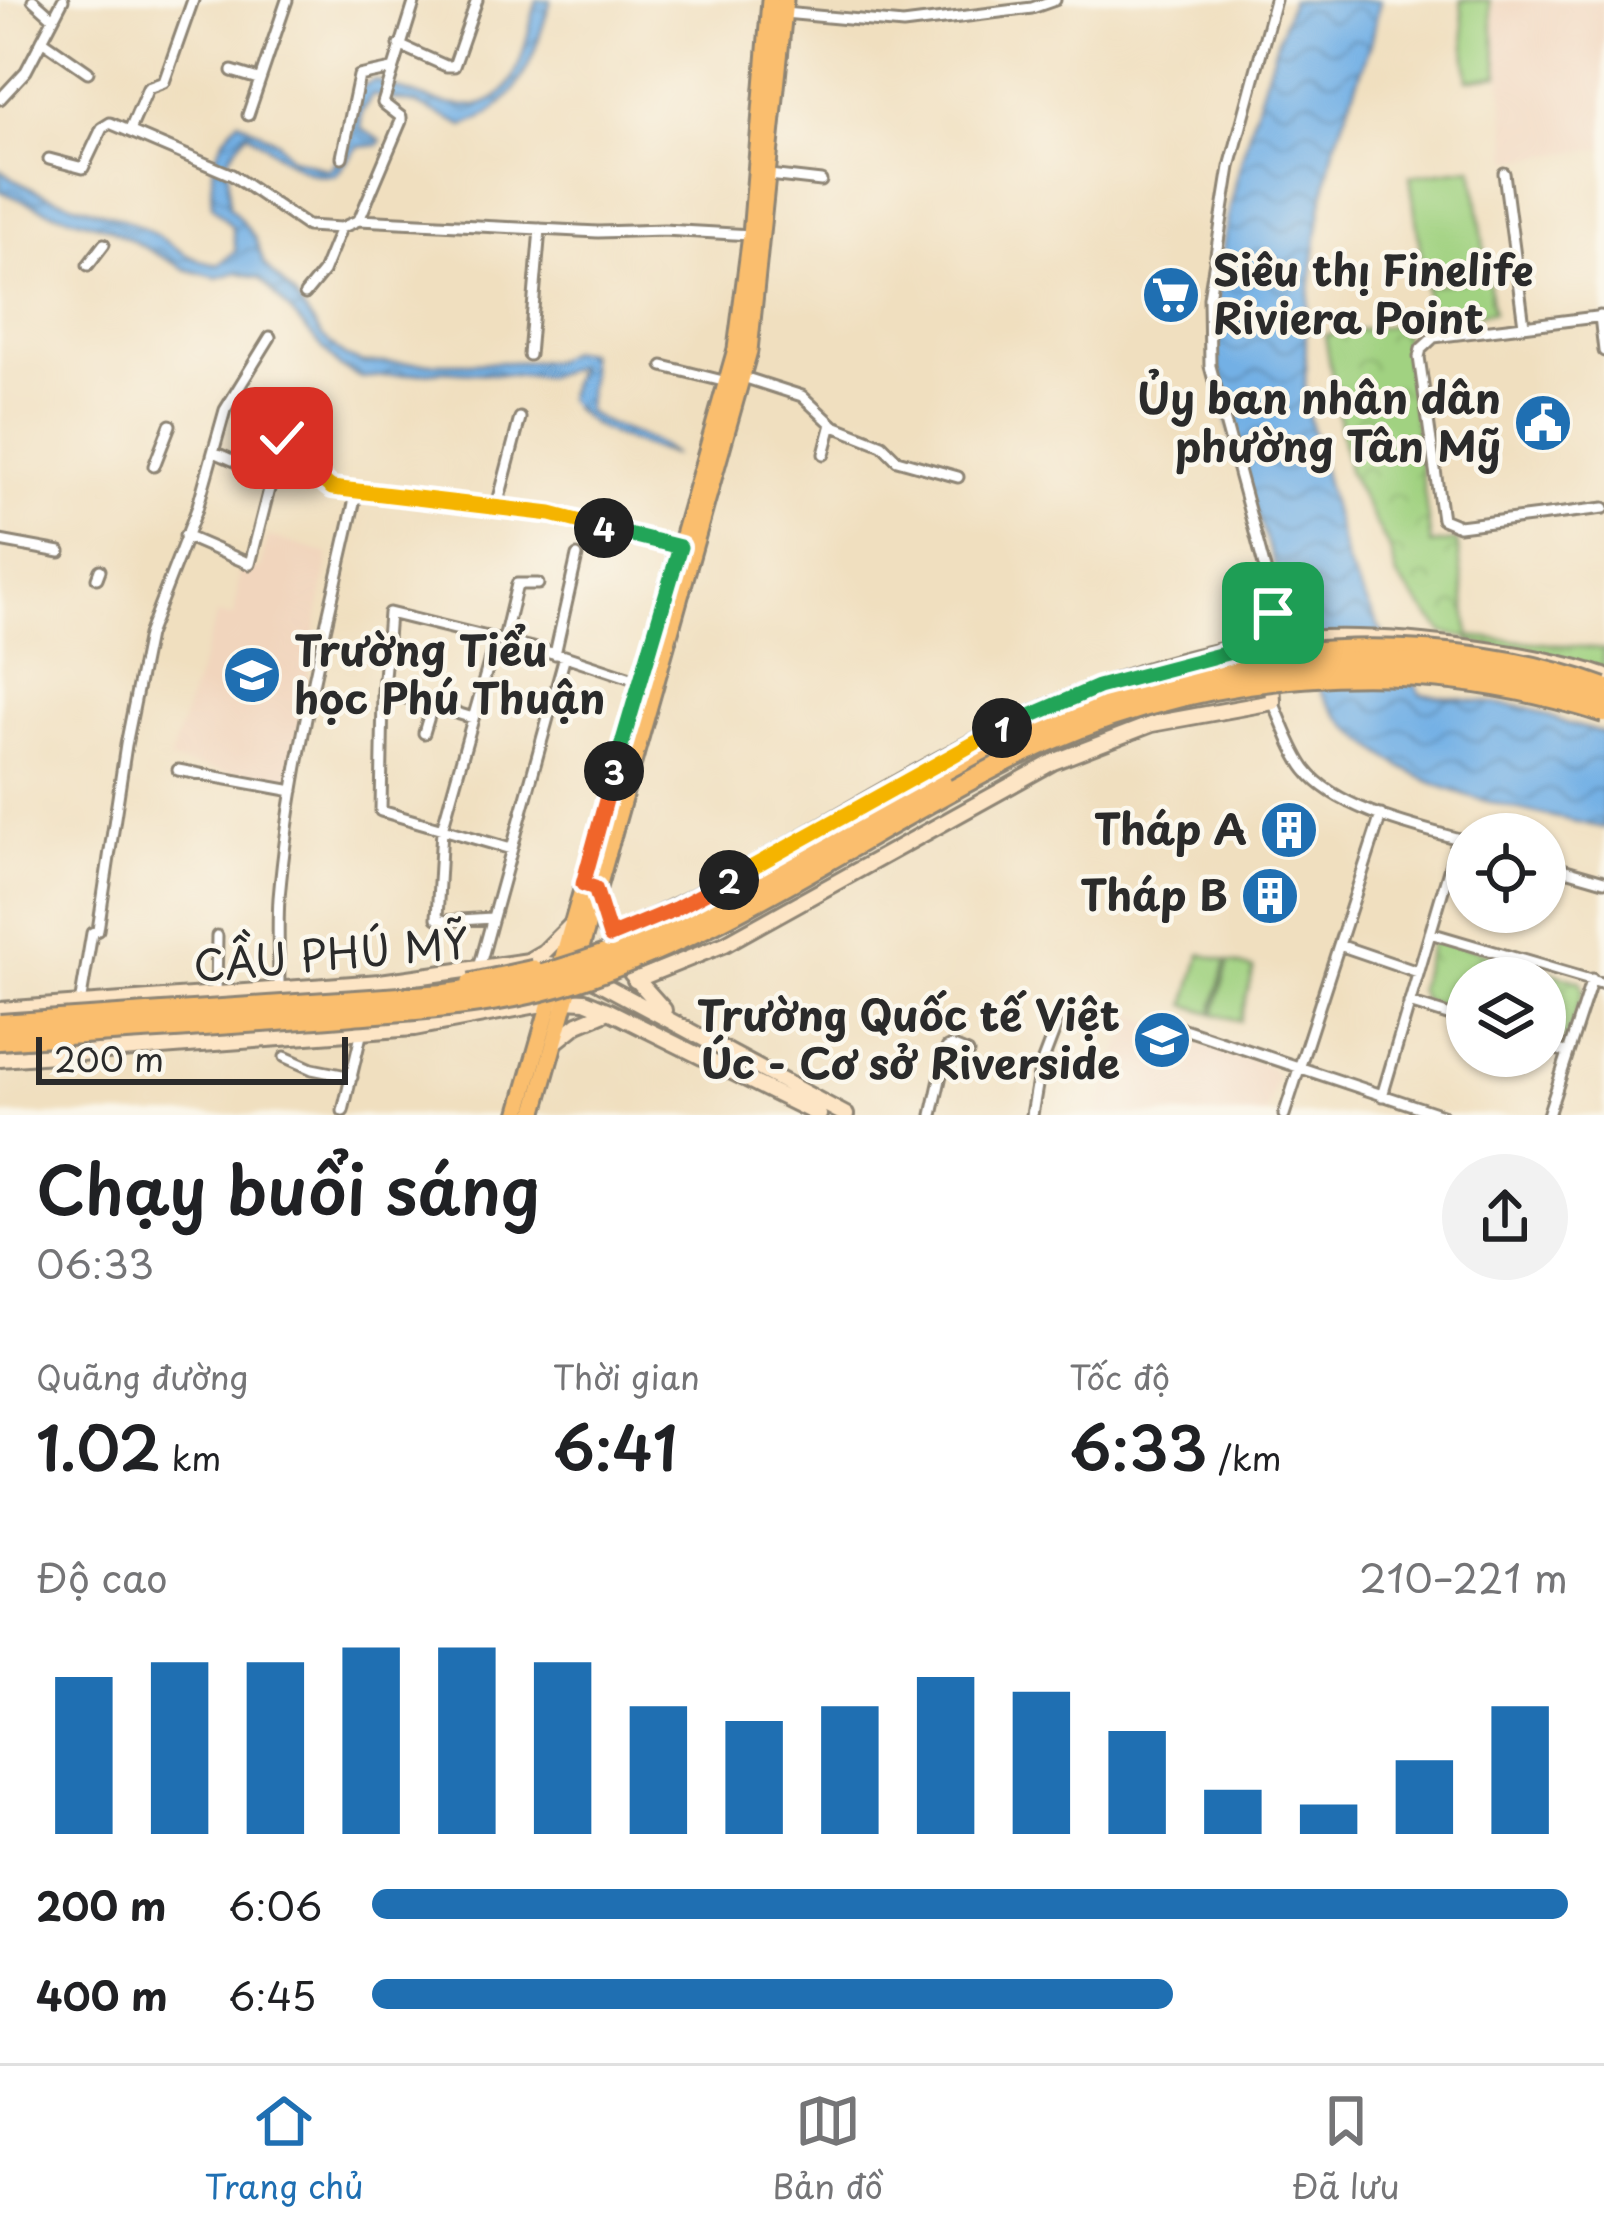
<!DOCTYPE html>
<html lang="vi">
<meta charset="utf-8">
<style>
:root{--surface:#fff;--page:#f2f2f2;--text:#202124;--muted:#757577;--line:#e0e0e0;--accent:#1f6fb2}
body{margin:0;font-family:"Playpen Sans",sans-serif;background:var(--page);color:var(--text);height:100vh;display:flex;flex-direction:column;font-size:45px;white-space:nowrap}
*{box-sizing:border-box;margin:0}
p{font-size:39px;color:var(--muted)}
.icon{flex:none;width:66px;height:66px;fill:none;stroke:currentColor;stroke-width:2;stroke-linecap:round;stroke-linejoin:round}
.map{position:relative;height:1115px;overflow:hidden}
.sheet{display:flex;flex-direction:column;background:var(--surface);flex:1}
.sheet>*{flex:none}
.tools{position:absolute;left:1446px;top:813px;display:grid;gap:24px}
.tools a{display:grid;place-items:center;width:120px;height:120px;border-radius:50%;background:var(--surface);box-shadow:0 3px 9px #0004;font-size:60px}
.scale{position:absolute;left:36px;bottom:30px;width:312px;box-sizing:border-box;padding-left:12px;border:6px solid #2b2b2b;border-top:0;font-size:33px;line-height:42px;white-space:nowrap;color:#2b2b2b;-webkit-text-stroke:9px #fbf7ec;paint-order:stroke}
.pin{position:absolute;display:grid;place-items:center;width:102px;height:102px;color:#fff;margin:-51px;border-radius:24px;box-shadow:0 6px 18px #0006}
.km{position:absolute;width:60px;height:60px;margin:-30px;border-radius:50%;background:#222;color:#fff;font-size:33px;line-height:60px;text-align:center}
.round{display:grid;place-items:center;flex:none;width:126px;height:126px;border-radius:63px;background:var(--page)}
.head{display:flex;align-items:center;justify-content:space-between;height:204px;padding:0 36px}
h1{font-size:66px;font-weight:600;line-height:90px}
.stats{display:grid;grid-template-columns:repeat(3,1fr);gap:18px;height:204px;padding:12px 36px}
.stats div{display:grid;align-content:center}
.stats b{font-size:60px;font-weight:600}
.stats small{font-size:33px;font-weight:400}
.stats p{font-size:33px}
.chart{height:336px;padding:24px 36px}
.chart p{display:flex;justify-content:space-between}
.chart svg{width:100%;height:216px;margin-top:12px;stroke:var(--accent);stroke-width:6}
ul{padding:0 36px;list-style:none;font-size:39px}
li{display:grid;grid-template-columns:192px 144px 1fr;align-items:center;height:90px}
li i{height:30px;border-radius:15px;background:var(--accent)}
.tab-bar{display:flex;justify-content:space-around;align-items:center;height:168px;border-top:3px solid var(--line);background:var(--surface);font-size:33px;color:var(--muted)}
.tab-bar a{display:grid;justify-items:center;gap:6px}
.tab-bar .selected{color:var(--accent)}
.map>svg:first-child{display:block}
.built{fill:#f1d5bd}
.grass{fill:url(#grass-tufts);stroke:#667e56;stroke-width:3}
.park{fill:url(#park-crowns);stroke:#667e56;stroke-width:3}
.pitch{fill:#a1d281;stroke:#667e56;stroke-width:3}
.water{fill:url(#water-waves);stroke:#4f6e88;stroke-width:3}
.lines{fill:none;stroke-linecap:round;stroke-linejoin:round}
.street-casing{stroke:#8e8575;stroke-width:15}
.secondary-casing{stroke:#8e8575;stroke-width:20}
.primary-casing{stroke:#8e8575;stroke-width:21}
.street{stroke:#fff;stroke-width:9}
.secondary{stroke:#fde5c5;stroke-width:14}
.primary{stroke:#fabe6e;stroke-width:15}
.primary-bridge-casing{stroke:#8e8575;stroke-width:21;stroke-linecap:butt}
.highway-bridge-casing{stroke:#8e8575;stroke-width:24;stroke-linecap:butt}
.primary-bridge{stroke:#fabe6e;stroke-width:15}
.highway-bridge{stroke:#fabe6e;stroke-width:18}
.split-1-casing{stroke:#fff;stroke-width:24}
.split-2-casing{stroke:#fff;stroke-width:24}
.split-3-casing{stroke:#fff;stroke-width:24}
.split-4-casing{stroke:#fff;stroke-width:24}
.split-5-casing{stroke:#fff;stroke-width:24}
.split-1{stroke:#22a559;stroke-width:15}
.split-2{stroke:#f5b400;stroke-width:15}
.split-3{stroke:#f0652b;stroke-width:15}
.split-4{stroke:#22a559;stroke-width:15}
.split-5{stroke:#f5b400;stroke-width:15}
.labels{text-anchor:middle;stroke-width:9;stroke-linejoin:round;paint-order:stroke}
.poi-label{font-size:42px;font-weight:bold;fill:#2b2b2b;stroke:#fbf7ec;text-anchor:end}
.street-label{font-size:42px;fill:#2b2b2b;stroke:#fbf7ec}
</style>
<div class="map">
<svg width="1604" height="1115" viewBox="0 0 1604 1115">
<defs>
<pattern id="grass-tufts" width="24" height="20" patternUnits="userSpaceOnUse" patternTransform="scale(3)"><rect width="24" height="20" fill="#a1d281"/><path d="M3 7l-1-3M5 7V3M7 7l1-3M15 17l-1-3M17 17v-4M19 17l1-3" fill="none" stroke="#8bb470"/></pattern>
<pattern id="park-crowns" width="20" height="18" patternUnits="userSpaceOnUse" patternTransform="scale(3)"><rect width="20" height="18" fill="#a1d281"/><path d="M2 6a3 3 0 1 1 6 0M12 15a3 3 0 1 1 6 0" fill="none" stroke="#8bb470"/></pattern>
<pattern id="water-waves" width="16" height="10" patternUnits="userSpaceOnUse" patternTransform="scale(3)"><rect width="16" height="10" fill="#73b0e5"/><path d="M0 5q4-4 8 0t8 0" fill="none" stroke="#5f8fba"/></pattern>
</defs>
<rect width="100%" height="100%" fill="#fbf7ec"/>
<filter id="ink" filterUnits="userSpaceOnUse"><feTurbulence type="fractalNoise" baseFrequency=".00833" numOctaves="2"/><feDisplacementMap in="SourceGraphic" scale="24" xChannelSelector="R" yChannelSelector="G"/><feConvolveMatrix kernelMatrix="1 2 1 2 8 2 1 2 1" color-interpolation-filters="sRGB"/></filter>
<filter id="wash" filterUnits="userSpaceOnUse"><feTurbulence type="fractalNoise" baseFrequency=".004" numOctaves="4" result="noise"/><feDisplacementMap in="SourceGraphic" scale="48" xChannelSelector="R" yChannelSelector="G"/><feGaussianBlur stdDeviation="2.7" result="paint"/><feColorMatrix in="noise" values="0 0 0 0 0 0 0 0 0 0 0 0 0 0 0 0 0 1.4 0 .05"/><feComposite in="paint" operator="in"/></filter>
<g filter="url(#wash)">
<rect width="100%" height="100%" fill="#f0dfbf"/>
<path class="built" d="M1492,0H1604V148L1510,160Z
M267,536L329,554L290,777L282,783L169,761L217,614L234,617L240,566L261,569Z
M1132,1014L1270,1067L1277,1077L1266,1115H1097Z"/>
<path class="grass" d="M1469,636L1604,649V671L1470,642Z"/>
<path class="park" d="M1402,324L1431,544L1457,541L1470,638L1444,633L1397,578L1391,552L1348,471L1325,335Z
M1439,938L1580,981L1583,991L1568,1036L1556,1041L1545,1038V978H1467V1013L1423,1000L1418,989L1431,943Z"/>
<path class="pitch" d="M1461,0H1489L1499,75L1468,80Z
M1473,168L1487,269L1424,277L1410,176Z
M1488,278L1493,312L1429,320L1425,286Z
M1201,954L1226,961L1212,1013L1186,1005Z
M1229,962L1254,969L1240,1021L1214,1014Z"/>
<path class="water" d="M537,0H551C534,53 522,107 464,126L417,104L372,95L361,114V129L381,140L378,145L358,147L336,175C303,181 274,149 247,132L228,158L229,206L255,238L264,264L295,297L321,335L344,356L363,363H470L552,361L570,351L587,353L590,372L586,411C613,432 648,433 674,455C634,442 592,435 566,399L577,366L546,377L444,371L361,378L340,367L260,278L237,272L217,278L185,269L107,227L49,211L0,191V169C38,202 95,204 141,227C173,242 180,258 218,265L236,251L232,227L212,205C211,168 212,147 239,120L278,142L290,157L329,170L351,141L358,89L374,80C410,92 477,126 506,89C523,67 529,27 537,0Z
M1291,0H1380L1371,43L1334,147L1321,208L1306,317L1305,402L1347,564L1380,629L1421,694L1528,708L1568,724L1604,733V828C1534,811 1448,801 1388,758C1370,744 1347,727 1333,709C1310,682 1289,610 1278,575C1259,517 1236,460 1223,401C1196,277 1252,118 1291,0Z"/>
</g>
<g filter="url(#ink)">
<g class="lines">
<g class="street-casing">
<path id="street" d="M33,0L53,18
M784,13L903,24L1032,8L1055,0
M42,40L88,72
M399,45L446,66H454L477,0
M232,71L258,79
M0,99L26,71L63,0
M248,115L287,0
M130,130L148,88L164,82L193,0
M342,157L359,76L392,69
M49,159L83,168L102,128L110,123L232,175L307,226L341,228L359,220L598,232L664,230L751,235
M1504,173L1524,325
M769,175L821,181
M359,220L401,121V117L383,103L415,0
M88,265L104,244
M305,294L323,272L341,228
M1600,316L1604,351
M1604,316L1434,337L1421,349L1419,357L1442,519L1459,526L1604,508
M529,355L540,229
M663,366L727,382
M743,377L802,396L834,426L882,445L897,460L958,477
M214,452L271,477
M824,454L832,424
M154,466L170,425
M497,506L520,418
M185,536L250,564L282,438C317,456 309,473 332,488L551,514L680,547
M0,541L60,552
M97,578L100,570
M1269,642L1273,599L1210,366L1209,298L1230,167L1275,0
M503,643L517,584H538
M555,654L577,556
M383,691L473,718
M1273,702C1283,723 1292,752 1306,770C1337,810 1420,828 1467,841
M424,733L432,706
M178,770L293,791
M511,849L381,811L383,691L389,613L565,656L643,682
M1545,864L1604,881
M492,918L444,921L437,918L442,829L495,641
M1430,933L1604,984
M1339,945L1418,972
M479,968L565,656
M279,990C279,959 277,928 279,898C291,760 327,625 357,490
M216,993L217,936
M1409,1003L1467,1021
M80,1004L92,933L98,930L126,745L148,635L197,509L225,410L270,337
M1181,1028L1442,1115
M1545,1045L1568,1053
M285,1057L312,1069L352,1077
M1382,1096L1458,839
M343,1111L362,1031
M932,1115L947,1048L951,1046L968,1053
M1032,1115L1040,1068L1056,1026
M1284,1115L1381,815
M1548,1115L1592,979"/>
</g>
<g class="secondary-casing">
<path id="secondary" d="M596,891L604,927L614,943
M610,936C740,882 854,802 979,739C1069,693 1171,657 1271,642C1339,633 1412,639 1480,649C1521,655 1564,662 1604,676
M530,960L544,952L571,925
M631,973L664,1010
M587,976L846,1115
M635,980L725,944L1053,762L1152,724L1273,702L1272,677
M0,1010L380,982L529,961L560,966
M554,1043L578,1024L609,1011
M0,1059L414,1028L564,1000L585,1001L609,1011L819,1115"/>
</g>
<g class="primary-casing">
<path id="primary" d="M518,1115L736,349L751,235L770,0
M534,1115L749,351L785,0"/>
</g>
<use href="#street" class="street"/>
<use href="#secondary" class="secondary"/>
<use href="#primary" class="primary"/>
<g class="primary-bridge-casing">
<path id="primary-bridge" d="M929,781C985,750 1041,719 1101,696C1250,637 1453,630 1604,686
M470,982L534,968"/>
</g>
<g class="highway-bridge-casing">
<path id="highway-bridge" d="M1014,744C1204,653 1402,637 1604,698
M0,1024L445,994C629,971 783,870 942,783
M0,1040C118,1031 236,1025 353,1015C428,1009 505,1005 577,981C733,930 867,831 1013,758C1197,667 1409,650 1604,713"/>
</g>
<use href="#primary-bridge" class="primary-bridge"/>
<use href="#highway-bridge" class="highway-bridge"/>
</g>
</g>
<g class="lines" filter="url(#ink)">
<g class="split-1-casing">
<path id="split-1" d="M1002,728L1098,687L1269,642L1273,613"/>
</g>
<g class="split-2-casing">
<path id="split-2" d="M729,880L1002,728"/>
</g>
<g class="split-3-casing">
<path id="split-3" d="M614,771L583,884L595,888L610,936L675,909L729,880"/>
</g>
<g class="split-4-casing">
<path id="split-4" d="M604,528L680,547L614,771"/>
</g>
<g class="split-5-casing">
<path id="split-5" d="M282,438C295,445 308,451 315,464C321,476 320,480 332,488L551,514L604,528"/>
</g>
<use href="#split-1" class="split-1"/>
<use href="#split-2" class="split-2"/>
<use href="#split-3" class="split-3"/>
<use href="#split-4" class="split-4"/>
<use href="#split-5" class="split-5"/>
</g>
<defs>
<g id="supermarket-disc" transform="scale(3)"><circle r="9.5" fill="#1f6fb2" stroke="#fbf7ec"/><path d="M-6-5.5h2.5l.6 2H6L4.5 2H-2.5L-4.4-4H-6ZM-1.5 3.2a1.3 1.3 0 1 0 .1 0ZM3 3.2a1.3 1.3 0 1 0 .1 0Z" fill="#fff"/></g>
<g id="civic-disc" transform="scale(3)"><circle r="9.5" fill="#1f6fb2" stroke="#fbf7ec"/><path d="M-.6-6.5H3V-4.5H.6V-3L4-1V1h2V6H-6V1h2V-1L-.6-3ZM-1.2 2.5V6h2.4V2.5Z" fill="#fff"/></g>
<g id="school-disc" transform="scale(3)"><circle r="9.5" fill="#1f6fb2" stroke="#fbf7ec"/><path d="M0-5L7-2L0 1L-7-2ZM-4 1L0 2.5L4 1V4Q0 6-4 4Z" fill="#fff"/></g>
<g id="building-disc" transform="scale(3)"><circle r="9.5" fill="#1f6fb2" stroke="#fbf7ec"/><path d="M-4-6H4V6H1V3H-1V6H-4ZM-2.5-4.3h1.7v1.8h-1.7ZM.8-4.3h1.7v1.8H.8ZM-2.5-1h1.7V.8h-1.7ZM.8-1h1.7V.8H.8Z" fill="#fff"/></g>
</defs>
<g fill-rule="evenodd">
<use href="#supermarket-disc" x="1171" y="295"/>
<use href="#civic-disc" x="1543" y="423"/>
<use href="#school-disc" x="252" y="675"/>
<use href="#building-disc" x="1289" y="830"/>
<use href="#building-disc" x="1270" y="896"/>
<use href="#school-disc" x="1162" y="1040"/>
</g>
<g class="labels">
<g class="poi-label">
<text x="1213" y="286" text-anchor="start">Siêu thị Finelife<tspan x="1213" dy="48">Riviera Point</tspan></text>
<text x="1501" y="414">Ủy ban nhân dân<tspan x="1501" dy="48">phường Tân Mỹ</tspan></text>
<text x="294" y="666" text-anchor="start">Trường Tiểu<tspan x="294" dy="48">học Phú Thuận</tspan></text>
<text x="1247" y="845">Tháp A</text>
<text x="1228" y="911">Tháp B</text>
<text x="1120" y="1031">Trường Quốc tế Việt<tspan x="1120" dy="48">Úc - Cơ sở Riverside</tspan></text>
</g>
<g class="street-label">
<text transform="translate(331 955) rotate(-5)" y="15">CẦU PHÚ MỸ</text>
</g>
</g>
</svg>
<div class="tools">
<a><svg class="icon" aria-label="locate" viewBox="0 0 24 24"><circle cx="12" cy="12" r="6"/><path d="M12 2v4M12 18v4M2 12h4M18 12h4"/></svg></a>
<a><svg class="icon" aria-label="layers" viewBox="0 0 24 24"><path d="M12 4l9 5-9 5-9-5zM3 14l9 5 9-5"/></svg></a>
</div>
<div class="scale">200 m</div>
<div class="pin" style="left:1273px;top:613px;background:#1e9e55"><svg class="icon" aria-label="arrive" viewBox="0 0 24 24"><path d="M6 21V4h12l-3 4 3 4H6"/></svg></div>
<div class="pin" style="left:282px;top:438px;background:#d93025"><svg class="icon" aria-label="check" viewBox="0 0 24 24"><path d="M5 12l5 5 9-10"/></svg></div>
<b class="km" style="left:1002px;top:728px">1</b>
<b class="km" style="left:729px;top:880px">2</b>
<b class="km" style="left:614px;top:771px">3</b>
<b class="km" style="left:604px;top:528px">4</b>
</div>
<section class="sheet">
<div class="head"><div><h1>Chạy buổi sáng</h1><p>06:33</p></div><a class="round"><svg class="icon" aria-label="share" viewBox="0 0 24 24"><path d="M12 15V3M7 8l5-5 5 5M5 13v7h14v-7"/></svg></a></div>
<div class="stats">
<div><p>Quãng đường</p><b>1.02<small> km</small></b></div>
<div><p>Thời gian</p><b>6:41</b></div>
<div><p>Tốc độ</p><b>6:33<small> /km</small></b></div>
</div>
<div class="chart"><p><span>Độ cao</span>210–221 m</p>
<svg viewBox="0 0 160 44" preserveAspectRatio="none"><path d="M5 44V12M15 44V9M25 44V9M35 44V6M45 44V6M55 44V9M65 44V18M75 44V21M85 44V18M95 44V12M105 44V15M115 44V23M125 44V35M135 44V38M145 44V29M155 44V18"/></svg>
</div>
<ul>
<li><b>200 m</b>6:06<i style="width:100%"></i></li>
<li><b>400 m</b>6:45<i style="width:67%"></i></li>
</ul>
</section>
<nav class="tab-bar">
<a class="selected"><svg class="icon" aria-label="home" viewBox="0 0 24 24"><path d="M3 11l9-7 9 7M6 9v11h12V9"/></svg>Trang chủ</a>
<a><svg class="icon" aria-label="map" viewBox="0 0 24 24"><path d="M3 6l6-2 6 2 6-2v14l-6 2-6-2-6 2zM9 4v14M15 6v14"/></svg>Bản đồ</a>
<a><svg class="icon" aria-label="saved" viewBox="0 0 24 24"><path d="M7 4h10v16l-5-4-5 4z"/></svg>Đã lưu</a>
</nav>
